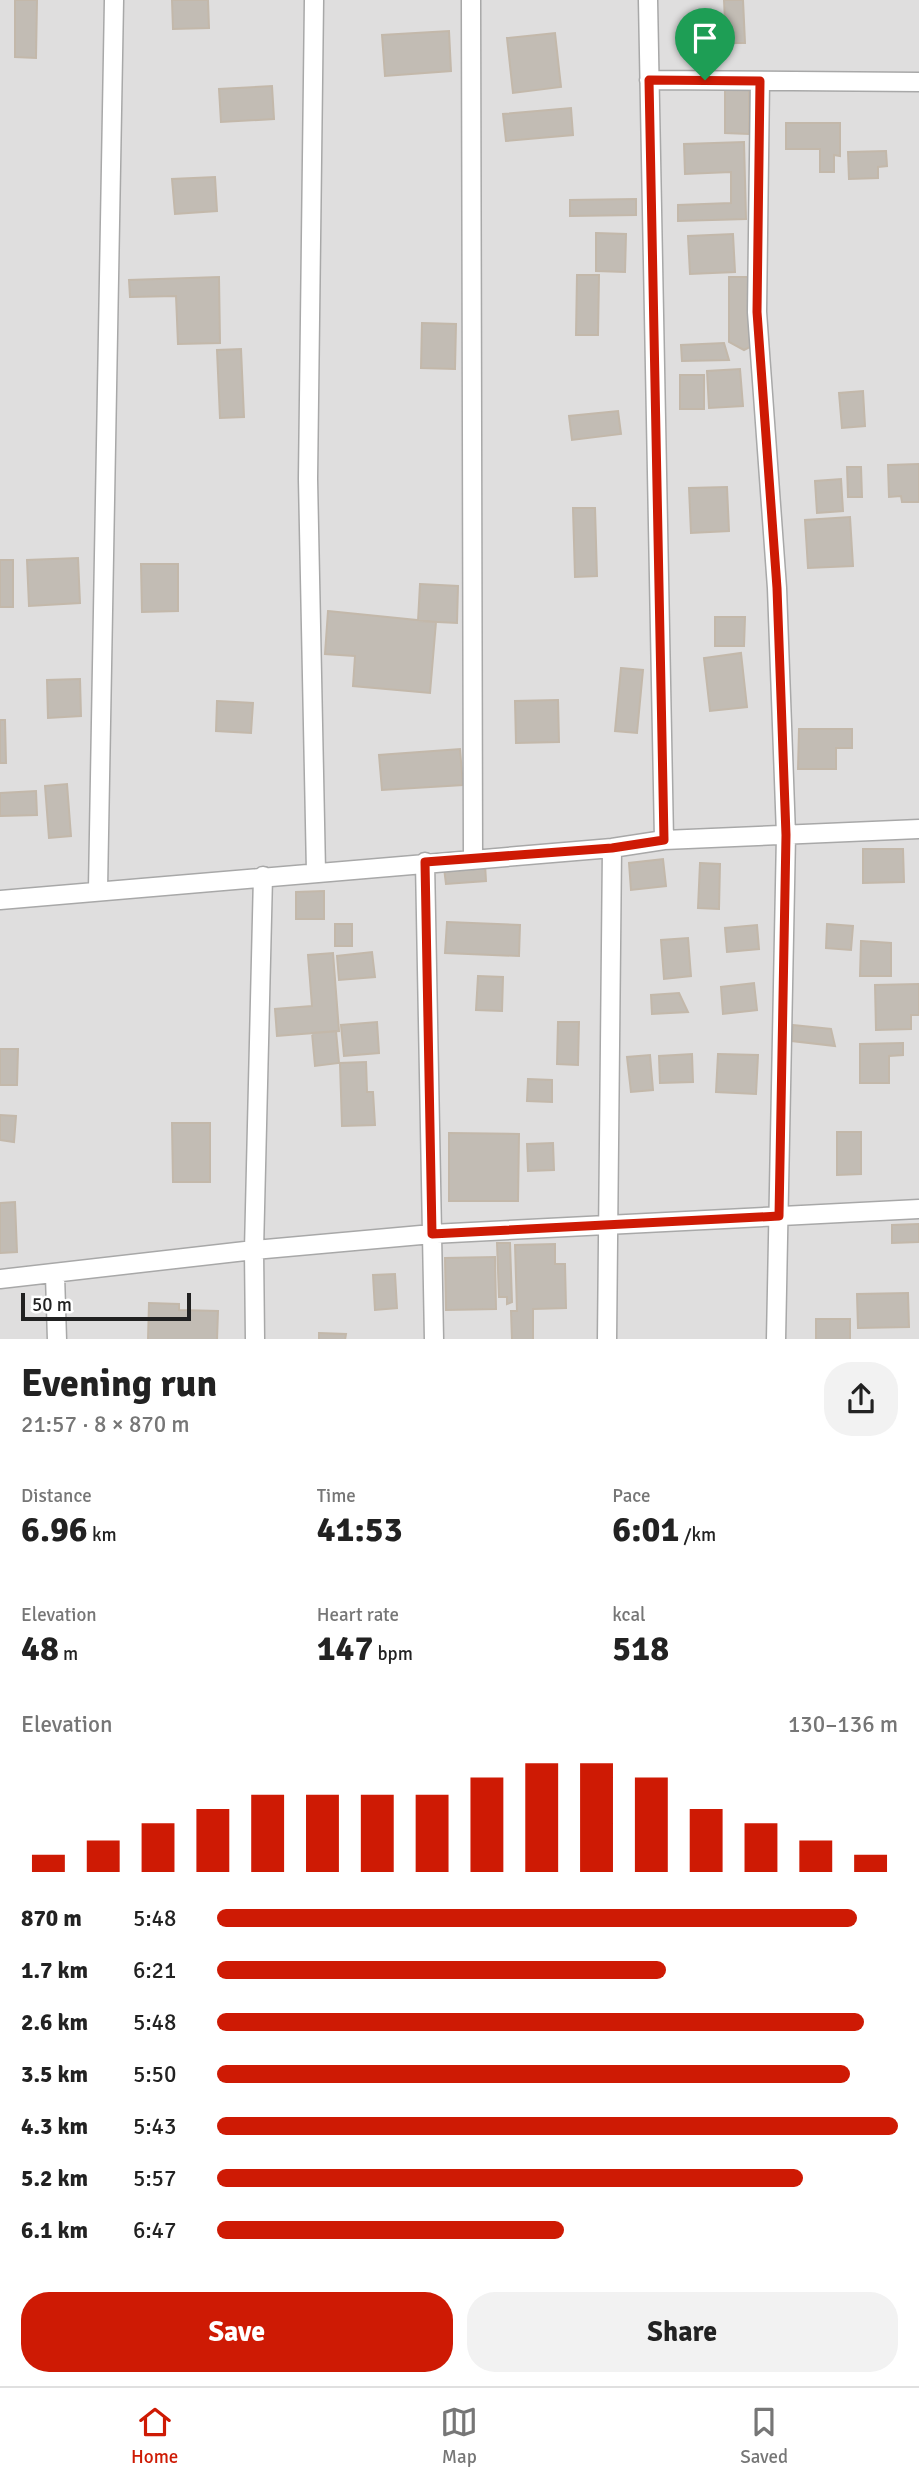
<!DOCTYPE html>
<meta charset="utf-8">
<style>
:root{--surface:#fff;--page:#f2f2f2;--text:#222;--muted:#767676;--line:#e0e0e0;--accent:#ce1a04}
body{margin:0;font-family:Signika,sans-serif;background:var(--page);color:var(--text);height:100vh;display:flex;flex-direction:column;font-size:26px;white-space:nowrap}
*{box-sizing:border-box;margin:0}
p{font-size:23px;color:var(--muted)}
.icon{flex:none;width:38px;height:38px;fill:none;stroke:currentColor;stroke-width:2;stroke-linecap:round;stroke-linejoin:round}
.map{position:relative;height:1339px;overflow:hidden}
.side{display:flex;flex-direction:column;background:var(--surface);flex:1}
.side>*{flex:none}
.scale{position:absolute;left:21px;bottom:18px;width:170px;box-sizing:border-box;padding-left:7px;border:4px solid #212121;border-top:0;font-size:19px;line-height:24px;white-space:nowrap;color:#212121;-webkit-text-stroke:5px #fff;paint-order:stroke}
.pin{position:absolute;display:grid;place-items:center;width:60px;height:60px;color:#fff;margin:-72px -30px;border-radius:50% 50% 50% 0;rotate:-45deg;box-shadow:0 0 7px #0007}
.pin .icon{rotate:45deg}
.round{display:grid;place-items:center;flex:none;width:74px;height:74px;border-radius:28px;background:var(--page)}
.summary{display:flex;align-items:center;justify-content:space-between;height:119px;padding:0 21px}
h1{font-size:38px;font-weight:700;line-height:52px}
.metrics{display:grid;grid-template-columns:repeat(3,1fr);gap:10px;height:119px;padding:7px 21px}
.metrics div{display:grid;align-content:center}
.metrics b{font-size:35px;font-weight:700}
.metrics small{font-size:19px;font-weight:400}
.metrics p{font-size:19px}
.chart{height:196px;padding:14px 21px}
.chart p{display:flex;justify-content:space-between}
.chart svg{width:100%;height:126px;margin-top:7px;stroke:var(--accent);stroke-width:6}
.button{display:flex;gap:14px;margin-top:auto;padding:14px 21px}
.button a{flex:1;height:80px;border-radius:28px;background:var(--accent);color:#fff;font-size:28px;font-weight:700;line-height:80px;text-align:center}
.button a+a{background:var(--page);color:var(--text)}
ul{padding:0 21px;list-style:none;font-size:23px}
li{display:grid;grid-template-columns:112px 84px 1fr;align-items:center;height:52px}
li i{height:18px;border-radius:9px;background:var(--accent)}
.menu{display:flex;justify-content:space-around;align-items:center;height:98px;border-top:2px solid var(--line);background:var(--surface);font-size:19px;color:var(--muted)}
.menu a{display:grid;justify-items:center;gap:4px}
.menu .active{color:var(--accent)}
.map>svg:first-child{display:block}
.residential{fill:#dfdede}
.building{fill:#c2bcb4;stroke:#c3b8aa;stroke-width:2}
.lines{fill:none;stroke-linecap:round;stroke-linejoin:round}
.minor-casing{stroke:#a8a8a8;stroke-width:21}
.minor{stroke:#fff;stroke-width:18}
.route-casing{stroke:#fff;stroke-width:14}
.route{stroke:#ce1a04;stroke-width:9}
</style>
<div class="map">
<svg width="919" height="1340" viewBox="0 0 919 1340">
<rect width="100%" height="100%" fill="#f1efe8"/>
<path class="residential" d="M0,0H919V1339L0,1340Z"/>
<path class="building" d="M15,0H37L36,58L15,57Z
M172,0H208L209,28L173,29Z
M724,0H743L745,43H726Z
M449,31L451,71L385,76L382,35Z
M555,33L561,87L513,93L507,38Z
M272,86L274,119L221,122L219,89Z
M725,86H749V134L725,133Z
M571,108L573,135L506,141L503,114Z
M786,123H840V156L834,155V172H820V149H786Z
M744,142L746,219L678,221V205L731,203V172L685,174L684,144Z
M886,151L887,166L878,167V178L849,179L848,152Z
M215,177L217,211L175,214L172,179Z
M636,199V215L570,216V200Z
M596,233L626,234L625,272L596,271Z
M733,234L735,272L690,274L688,236Z
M577,275H599L598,335H576Z
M219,277L220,343L178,344L176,296L130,297L129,280Z
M729,277H752V346L744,350L729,342Z
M422,323L456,324L455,369L421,368Z
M724,343L729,360L682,361L681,345Z
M241,349L244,417L220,418L217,350Z
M740,369L743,406L709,408L707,371Z
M680,375H704V409H680Z
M863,391L865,426L842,428L839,393Z
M618,411L621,434L572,440L569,416Z
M919,464V502H902L901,496L889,497L888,465Z
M847,467H861L862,497H848Z
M841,479L843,511L817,513L815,481Z
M727,487L729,531L691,533L689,488Z
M573,508H595L597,576L575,577Z
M850,517L853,566L808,568L805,520Z
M78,558L80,603L29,606L27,560Z
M0,560H13V607H0Z
M141,564H178V611L142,612Z
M420,584L458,586L457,623L418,621Z
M328,611L436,622L430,693L353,686L355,656L325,654Z
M715,617H745L744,646H715Z
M741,653L747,707L710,711L704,658Z
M621,668L643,670L637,733L615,731Z
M80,679L81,716L48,718L47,680Z
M558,700L559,742L516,743L515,701Z
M217,701L253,703L251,733L216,731Z
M0,720H5L6,763H0Z
M799,729H852V748H836V769H798Z
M460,749L463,785L382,790L379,755Z
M67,784L71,836L49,838L45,786Z
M36,791L37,815L0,816V793Z
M863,849H903L904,882L863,883Z
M663,859L666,886L631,890L629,863Z
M700,863L720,864L719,909L698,908Z
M485,864L486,881L446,884L444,868Z
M324,891V919H296V892Z
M447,922L520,925L519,956L445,953Z
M335,924H352V946H335Z
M827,924L853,926L851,950L826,948Z
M757,925L759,949L727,952L725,928Z
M688,938L691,976L664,979L661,940Z
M861,941L891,943V976H860Z
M372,952L375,977L339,980L337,956Z
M333,953L339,1031L277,1036L275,1009L312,1006L308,955Z
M478,976L503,977L502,1011L476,1010Z
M754,983L757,1010L723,1014L721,987Z
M919,984V1015H911V1029L876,1030L875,985Z
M679,993L688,1012L652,1014L651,995Z
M377,1022L379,1053L344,1056L341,1025Z
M558,1022H579L578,1065L557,1064Z
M793,1025L831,1029L835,1046L792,1041Z
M336,1031L339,1063L315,1066L312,1033Z
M903,1043V1055L889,1056V1083H860V1044Z
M0,1049H18L17,1085H0Z
M692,1054L693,1082L660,1083L659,1056Z
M718,1054L758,1055L756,1094L716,1092Z
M650,1055L653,1090L631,1092L627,1057Z
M366,1062L367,1092H373L375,1125L342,1126L340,1063Z
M528,1079L552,1080V1102L527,1101Z
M0,1115L16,1116L14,1142L0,1140Z
M172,1123H210V1182H173Z
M837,1132H861V1174L837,1175Z
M449,1133L519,1134L518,1201H449Z
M553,1143L554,1170L528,1171L527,1144Z
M15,1202L17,1252L0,1253V1203Z
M919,1224V1242L892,1243V1225Z
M497,1243H510L512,1302L507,1304V1297H499Z
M555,1244V1264H565L566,1308L533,1309V1340H512L511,1311H517L515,1245Z
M495,1257L496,1309L446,1310L445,1258Z
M395,1274L397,1308L375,1310L373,1275Z
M908,1293L909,1327L858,1328L857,1294Z
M149,1303L179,1304V1310L218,1311L217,1340H148Z
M816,1319H850V1340H816Z
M319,1333L346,1334L345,1340H319Z"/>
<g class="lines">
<g class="minor-casing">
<path id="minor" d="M314,0L308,479L316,872
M471,0L473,860
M648,0L664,840
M649,80L919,82
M760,81L757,312L777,588L786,835L776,1340
M425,862L434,1340
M98,889L114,0
M0,900L612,848L664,840L919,829
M55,1275L57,1340
M0,1279L254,1250L432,1234L919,1209
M255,1340L254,1250L263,876
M607,1340L612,848"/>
</g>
<use href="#minor" class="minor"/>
</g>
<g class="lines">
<g class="route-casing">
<path id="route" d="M649,80L760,81L757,312L777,588L786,835L779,1216L432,1234L425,862L612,848L664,840Z"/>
</g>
<use href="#route" class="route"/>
</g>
</svg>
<div class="scale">50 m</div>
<div class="pin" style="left:705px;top:80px;background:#1e9e55"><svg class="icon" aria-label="arrive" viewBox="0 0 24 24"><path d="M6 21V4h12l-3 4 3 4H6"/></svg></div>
</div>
<section class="side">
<div class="summary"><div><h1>Evening run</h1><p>21:57 · 8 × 870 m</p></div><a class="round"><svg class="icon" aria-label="share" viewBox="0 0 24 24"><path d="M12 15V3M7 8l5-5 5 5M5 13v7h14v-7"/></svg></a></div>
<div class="metrics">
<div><p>Distance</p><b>6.96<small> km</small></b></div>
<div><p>Time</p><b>41:53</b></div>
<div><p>Pace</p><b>6:01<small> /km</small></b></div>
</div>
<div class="metrics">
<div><p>Elevation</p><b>48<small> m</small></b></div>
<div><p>Heart rate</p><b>147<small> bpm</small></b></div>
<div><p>kcal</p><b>518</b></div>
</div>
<div class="chart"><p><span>Elevation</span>130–136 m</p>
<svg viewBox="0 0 160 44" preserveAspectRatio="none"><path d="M5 44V38M15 44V33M25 44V27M35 44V22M45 44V17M55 44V17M65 44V17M75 44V17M85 44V11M95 44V6M105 44V6M115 44V11M125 44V22M135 44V27M145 44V33M155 44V38"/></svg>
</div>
<ul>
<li><b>870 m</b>5:48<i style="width:94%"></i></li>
<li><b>1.7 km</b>6:21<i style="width:66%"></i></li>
<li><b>2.6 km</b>5:48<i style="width:95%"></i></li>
<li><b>3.5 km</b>5:50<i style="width:93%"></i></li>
<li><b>4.3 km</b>5:43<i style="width:100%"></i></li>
<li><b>5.2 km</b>5:57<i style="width:86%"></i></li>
<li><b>6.1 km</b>6:47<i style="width:51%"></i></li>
</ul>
<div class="button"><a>Save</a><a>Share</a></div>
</section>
<nav class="menu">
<a class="active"><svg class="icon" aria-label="home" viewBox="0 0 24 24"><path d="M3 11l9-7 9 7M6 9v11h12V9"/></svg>Home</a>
<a><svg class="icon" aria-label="map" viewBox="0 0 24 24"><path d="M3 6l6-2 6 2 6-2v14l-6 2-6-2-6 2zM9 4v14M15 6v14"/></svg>Map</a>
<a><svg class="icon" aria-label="saved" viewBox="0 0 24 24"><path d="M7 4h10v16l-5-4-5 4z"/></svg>Saved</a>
</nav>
